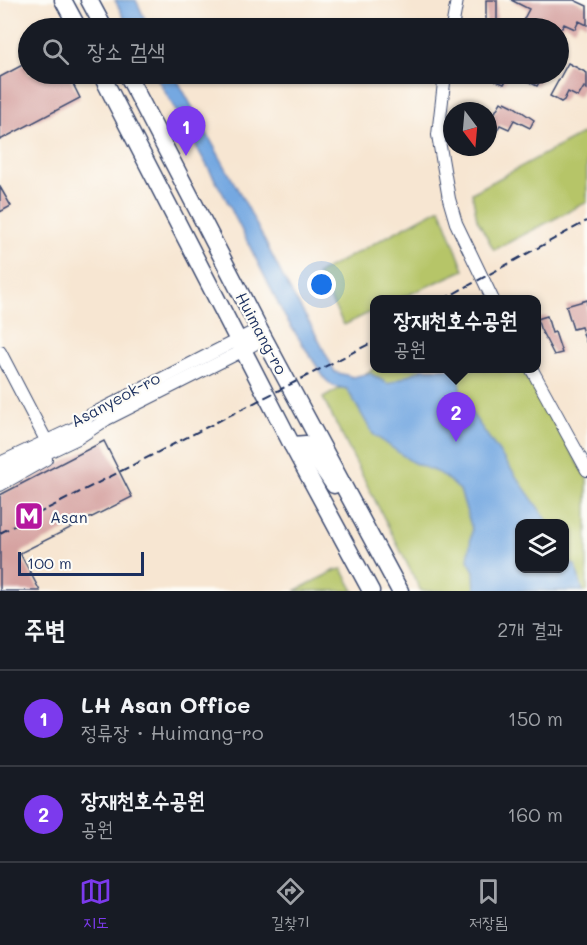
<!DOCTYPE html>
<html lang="ko">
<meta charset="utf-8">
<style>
:root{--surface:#171b24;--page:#242831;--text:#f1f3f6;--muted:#9ea1a6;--line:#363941;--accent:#7c3aed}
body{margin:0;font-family:Mali,"Poor Story",sans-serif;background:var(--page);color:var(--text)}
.controls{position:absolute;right:18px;bottom:18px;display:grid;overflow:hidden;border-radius:12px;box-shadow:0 2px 4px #0004}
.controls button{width:54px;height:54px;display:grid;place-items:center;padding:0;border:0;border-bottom:2px solid var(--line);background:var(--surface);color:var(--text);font:30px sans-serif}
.compass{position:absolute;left:443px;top:102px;width:54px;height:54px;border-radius:50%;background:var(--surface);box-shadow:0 2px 4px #0004;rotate:164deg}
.scale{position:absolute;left:18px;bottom:15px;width:126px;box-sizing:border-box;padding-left:6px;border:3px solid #1b2f5e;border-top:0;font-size:16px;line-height:21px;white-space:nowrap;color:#1b2f5e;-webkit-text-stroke:4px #fdfcf7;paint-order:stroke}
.you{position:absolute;left:322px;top:285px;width:21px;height:21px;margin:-15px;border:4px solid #fff;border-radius:50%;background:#1a73e8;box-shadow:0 0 0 9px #1a73e833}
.badge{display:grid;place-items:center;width:39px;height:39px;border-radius:50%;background:var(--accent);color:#fff;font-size:20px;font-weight:700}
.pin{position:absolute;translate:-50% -50px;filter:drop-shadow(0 2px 3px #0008)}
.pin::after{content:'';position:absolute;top:32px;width:21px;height:18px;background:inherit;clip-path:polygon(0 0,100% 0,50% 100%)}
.popup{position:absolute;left:370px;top:295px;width:171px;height:78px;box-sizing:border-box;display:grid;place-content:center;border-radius:12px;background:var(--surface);filter:drop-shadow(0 2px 4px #0005);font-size:20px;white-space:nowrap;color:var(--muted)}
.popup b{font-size:22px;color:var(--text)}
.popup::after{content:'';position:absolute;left:50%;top:100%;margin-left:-12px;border:12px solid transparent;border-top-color:var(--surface)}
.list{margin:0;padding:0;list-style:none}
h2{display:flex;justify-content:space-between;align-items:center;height:78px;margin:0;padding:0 24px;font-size:26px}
h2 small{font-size:20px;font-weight:400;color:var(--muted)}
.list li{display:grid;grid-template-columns:39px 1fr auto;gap:18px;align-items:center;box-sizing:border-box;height:96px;padding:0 24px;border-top:2px solid var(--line)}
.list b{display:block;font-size:22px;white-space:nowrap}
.list p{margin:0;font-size:20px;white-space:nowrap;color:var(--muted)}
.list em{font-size:20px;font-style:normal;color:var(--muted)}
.icon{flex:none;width:33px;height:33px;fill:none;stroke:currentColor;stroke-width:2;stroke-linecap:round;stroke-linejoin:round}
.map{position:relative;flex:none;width:587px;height:591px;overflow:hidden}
.search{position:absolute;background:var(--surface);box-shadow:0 2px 4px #0004;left:18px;right:18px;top:18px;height:66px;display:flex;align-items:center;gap:15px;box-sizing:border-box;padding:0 21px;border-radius:33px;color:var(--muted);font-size:22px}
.sheet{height:270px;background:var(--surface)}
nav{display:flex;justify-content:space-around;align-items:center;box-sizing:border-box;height:84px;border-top:2px solid var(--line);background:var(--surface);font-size:16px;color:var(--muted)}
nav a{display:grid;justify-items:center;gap:3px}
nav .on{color:var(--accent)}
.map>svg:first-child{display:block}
</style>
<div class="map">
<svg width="587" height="591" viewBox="0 0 587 591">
<rect width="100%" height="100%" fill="#fdfcf7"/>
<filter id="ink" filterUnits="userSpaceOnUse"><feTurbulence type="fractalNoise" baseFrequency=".0167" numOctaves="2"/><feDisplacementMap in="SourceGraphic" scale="12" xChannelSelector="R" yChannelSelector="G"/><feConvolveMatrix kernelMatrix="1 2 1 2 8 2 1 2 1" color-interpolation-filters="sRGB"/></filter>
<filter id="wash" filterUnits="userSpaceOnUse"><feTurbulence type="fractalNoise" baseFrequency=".008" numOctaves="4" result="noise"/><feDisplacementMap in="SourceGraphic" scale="24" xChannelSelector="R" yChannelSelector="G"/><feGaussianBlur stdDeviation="1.35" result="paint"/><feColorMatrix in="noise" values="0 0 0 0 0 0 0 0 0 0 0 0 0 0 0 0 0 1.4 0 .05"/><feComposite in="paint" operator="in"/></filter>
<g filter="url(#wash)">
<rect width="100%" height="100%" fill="#f7e6d2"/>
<g fill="#b6c568" stroke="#687a63" stroke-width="1.5" fill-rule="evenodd">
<path d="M 587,131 L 587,202 L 494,250 L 477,219 L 472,193 Z"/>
<path d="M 440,208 L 464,270 L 399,299 L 375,300 L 375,310 L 344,325 L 317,274 Z"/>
<path d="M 375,368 L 522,369 L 587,478 L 587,591 L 421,591 L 323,398 ZM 520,524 L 564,524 L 564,568 L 520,568 Z"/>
<path d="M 342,569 L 354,591 L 295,591 L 336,570 Z"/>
</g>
<g fill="#75a8e1" stroke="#486ca0" stroke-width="1.5">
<path d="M 115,0 L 136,0 L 149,28 L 129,28 Z"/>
<path d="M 155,74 L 174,74 L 248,208 L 287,285 L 313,329 L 335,372 L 353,377 L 370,373 L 388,384 L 423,369 L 454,369 L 460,374 L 460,390 L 463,401 L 549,523 L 520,524 L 520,568 L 564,568 L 565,561 L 575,565 L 583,591 L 475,591 L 474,571 L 468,560 L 472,529 L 460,490 L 441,474 L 412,462 L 373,434 L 347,389 L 333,386 L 325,379 L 285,317 L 226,199 Z"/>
</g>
<g id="blocks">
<g fill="#d6a3a1">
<path d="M 486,0 L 497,0 L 497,21 L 506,21 L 519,28 L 529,9 L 511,0 L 574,0 L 587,6 L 587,25 L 579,21 L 575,29 L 564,24 L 562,28 L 486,28 Z"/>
<path d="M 28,62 L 28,74 L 68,74 L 80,98 L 0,140 L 0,77 Z"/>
<path d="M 568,63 L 587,73 L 587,89 L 584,87 L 578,97 L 568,92 L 564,100 L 561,102 L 550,96 Z"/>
<path d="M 494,74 L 510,74 L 504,84 L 492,79 Z"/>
<path d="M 513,74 L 544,74 L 537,86 Z"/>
<path d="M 501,102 L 504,104 L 505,102 L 513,106 L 534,120 L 530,128 L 514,120 L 509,129 L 500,125 L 488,146 L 488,124 Z"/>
<path d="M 0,187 L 11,206 L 0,212 Z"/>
<path d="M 587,300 L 587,342 L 586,342 L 581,327 L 573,329 L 566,306 Z"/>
<path d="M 547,316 L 552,333 L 555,332 L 562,353 L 554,355 L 540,328 L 537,319 Z"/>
<path d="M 104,441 L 132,497 L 20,553 L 40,591 L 0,591 L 0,495 Z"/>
</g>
</g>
</g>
<g filter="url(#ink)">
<use href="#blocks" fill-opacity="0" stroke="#3c4a6f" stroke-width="1.5"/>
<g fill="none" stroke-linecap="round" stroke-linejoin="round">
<g stroke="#3c4a6f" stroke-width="14">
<g id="minor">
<path d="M 452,28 L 457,0"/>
<path d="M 445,74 L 438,135 L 449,199 L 456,223 L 493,300"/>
<path d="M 0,352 L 49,446"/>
<path d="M 531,368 L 587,470"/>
<path d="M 0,463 L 81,425 L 89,416 L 259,329"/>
<path d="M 0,475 L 78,438 L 107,419 L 244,350 L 264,338"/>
<path d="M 0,485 L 46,459"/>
</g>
</g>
<g stroke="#3c4a6f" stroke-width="19">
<g id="major">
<path d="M 63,0 L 78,28"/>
<path d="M 89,0 L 104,28"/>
<path d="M 101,74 L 292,445 L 371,591"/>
<path d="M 127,74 L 259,329 L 400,591"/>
<path d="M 292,445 L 306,444 L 334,485"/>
</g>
</g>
<use href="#minor" stroke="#fff" stroke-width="12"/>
<use href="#major" stroke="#fff" stroke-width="16"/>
<g stroke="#1b2f5e" stroke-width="2" stroke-dasharray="9 4.5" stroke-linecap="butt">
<path d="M 442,300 L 587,221"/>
<path d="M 0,533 L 375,341"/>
</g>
</g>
</g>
<defs>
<g id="metro-square" transform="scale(1.5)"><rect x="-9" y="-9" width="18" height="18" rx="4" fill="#b5179e" stroke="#fdfcf7"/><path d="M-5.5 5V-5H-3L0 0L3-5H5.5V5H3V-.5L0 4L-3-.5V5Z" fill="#fff"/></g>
</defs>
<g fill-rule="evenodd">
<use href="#metro-square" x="29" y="516"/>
</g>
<g text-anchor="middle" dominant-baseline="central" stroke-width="4.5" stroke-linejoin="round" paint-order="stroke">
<g font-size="16" fill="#1b2f5e" stroke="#fdfcf7">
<text transform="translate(262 333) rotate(62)">Huimang-ro</text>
<text transform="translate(115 399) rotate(-28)">Asanyeok-ro</text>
</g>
<g font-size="16" fill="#1b2f5e" stroke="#fdfcf7" text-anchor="start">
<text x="50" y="516">Asan</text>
</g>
</g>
</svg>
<div class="controls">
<button><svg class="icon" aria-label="layers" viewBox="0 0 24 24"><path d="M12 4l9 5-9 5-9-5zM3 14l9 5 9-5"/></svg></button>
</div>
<svg class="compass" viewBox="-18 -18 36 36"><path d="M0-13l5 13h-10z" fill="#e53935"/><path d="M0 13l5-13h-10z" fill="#9ea1a6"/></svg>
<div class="scale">100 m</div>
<div class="you"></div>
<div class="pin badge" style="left:186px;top:156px">1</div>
<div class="pin badge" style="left:456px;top:442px">2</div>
<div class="popup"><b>장재천호수공원</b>공원</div>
<div class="search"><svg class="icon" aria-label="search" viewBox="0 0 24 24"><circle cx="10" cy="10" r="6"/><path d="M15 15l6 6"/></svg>장소 검색</div>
</div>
<section class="sheet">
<h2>주변<small>2개 결과</small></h2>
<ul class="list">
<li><span class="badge">1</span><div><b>LH Asan Office</b><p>정류장 · Huimang-ro</p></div><em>150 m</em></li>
<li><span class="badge">2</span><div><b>장재천호수공원</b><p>공원</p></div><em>160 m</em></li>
</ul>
</section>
<nav>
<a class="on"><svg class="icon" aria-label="map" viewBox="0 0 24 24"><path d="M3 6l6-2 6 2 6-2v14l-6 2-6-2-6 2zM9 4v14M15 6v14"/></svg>지도</a>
<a><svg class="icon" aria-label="directions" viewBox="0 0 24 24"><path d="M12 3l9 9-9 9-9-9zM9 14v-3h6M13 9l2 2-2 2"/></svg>길찾기</a>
<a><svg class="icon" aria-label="saved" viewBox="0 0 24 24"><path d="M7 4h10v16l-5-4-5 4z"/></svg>저장됨</a>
</nav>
